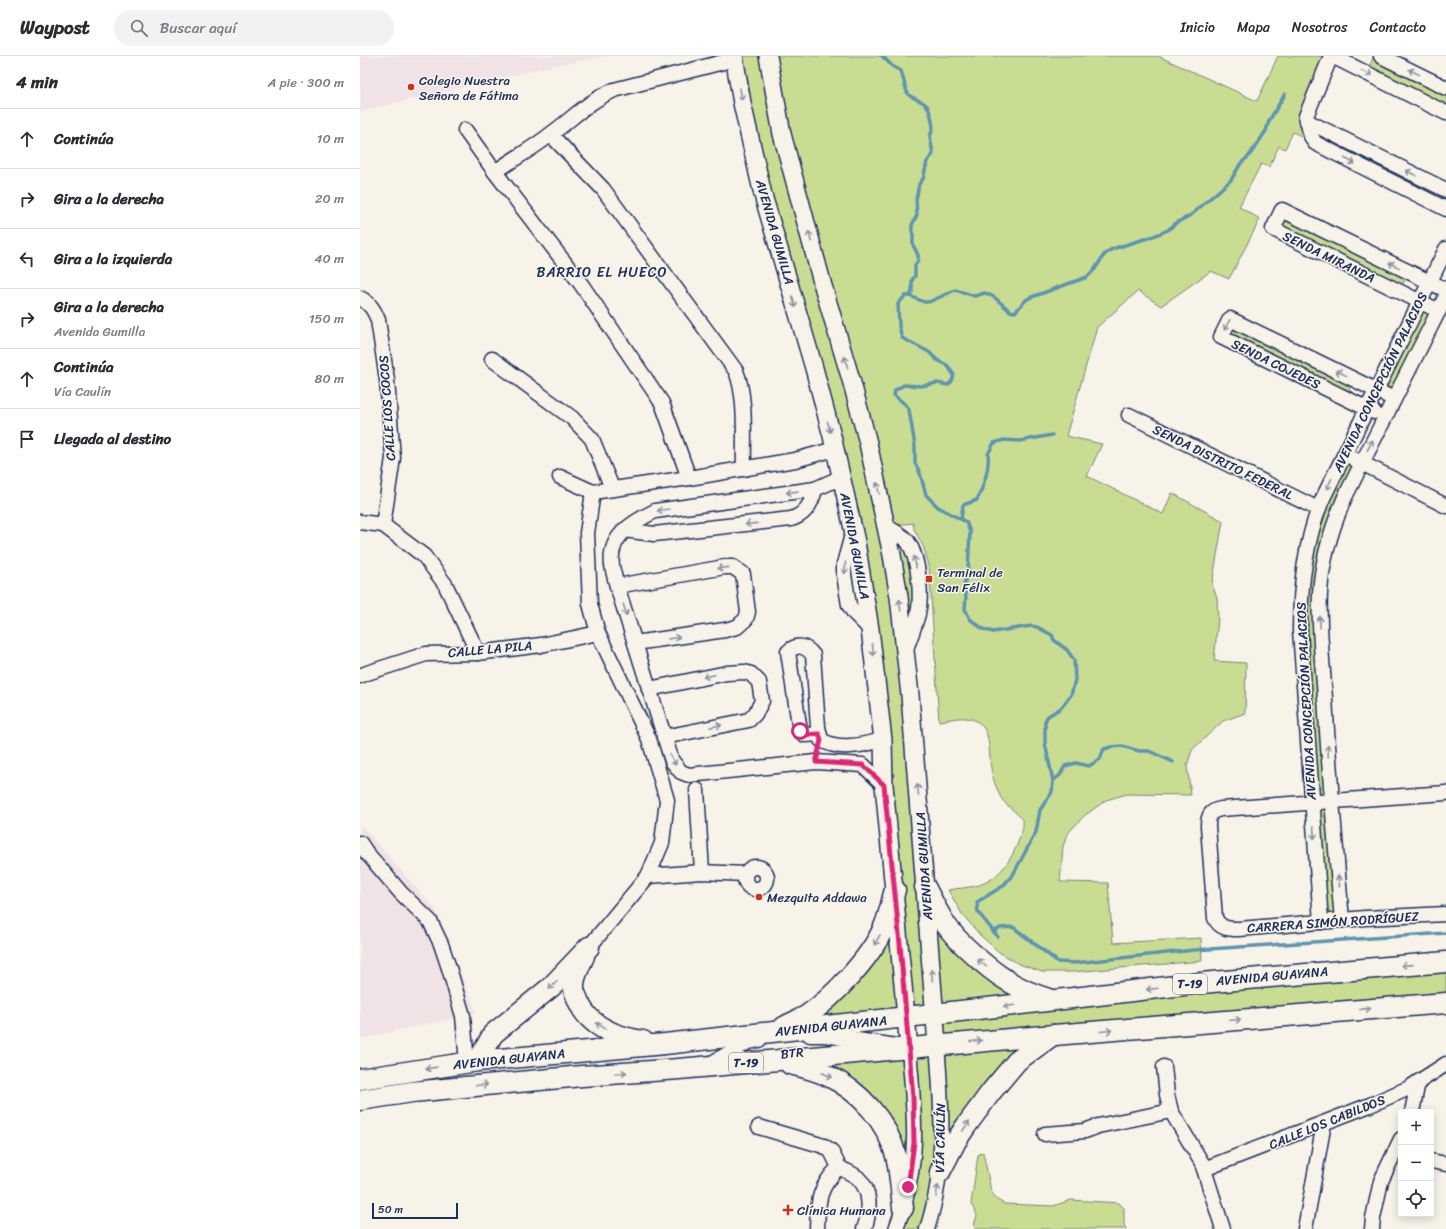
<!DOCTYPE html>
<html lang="es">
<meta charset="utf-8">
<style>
:root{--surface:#fff;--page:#f2f2f3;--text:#2b2b33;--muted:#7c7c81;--line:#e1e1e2}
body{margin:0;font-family:Sriracha,sans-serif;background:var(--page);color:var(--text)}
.controls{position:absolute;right:12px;bottom:12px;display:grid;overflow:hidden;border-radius:4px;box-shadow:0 2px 10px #0003}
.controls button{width:36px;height:36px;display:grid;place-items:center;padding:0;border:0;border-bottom:1px solid var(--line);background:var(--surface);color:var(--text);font:20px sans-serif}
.scale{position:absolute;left:12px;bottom:10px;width:86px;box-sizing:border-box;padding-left:4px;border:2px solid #1b2f5e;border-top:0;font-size:11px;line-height:14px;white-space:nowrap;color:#1b2f5e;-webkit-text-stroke:3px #f7f3e8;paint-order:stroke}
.stop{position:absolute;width:12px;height:12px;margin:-9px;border:3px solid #db2777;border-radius:50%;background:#fff}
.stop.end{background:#db2777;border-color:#fff;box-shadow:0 1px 4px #0008}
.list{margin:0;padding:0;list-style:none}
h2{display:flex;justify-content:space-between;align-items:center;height:52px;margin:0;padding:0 16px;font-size:17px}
h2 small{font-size:13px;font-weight:400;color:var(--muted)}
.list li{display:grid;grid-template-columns:26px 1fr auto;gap:12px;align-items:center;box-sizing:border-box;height:60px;padding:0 16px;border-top:1px solid var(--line)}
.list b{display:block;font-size:15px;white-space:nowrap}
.list p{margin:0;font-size:13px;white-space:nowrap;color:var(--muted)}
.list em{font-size:13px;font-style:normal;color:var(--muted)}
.icon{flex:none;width:22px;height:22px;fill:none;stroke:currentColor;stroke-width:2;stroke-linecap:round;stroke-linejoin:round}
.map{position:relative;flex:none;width:1086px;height:1173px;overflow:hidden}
header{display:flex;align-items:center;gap:24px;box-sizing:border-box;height:56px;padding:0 20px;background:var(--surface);border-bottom:1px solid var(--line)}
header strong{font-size:19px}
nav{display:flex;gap:22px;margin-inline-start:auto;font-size:14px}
.search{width:280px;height:36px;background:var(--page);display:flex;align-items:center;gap:10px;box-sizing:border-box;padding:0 14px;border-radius:22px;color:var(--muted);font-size:15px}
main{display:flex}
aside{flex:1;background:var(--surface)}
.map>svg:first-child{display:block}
</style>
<header>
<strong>Waypost</strong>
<div class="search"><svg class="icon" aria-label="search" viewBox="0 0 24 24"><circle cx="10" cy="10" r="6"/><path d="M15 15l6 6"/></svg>Buscar aquí</div>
<nav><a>Inicio</a><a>Mapa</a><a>Nosotros</a><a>Contacto</a></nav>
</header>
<main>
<aside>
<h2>4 min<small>A pie · 300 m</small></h2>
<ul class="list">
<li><svg class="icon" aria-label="ahead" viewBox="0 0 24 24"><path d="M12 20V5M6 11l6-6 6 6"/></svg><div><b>Continúa</b></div><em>10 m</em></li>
<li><svg class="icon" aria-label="right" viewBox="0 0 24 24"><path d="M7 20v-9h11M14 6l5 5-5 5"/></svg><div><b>Gira a la derecha</b></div><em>20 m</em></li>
<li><svg class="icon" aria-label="left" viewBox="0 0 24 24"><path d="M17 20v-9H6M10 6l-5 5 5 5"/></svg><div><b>Gira a la izquierda</b></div><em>40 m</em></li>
<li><svg class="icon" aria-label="right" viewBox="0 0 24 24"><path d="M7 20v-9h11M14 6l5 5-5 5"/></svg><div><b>Gira a la derecha</b><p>Avenida Gumilla</p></div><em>150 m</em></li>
<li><svg class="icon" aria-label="ahead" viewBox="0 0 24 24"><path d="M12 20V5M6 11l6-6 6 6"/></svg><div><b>Continúa</b><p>Vía Caulín</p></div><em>80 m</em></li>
<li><svg class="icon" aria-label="arrive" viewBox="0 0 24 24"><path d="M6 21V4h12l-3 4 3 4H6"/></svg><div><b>Llegada al destino</b></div></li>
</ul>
</aside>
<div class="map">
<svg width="1086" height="1173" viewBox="0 0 1086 1173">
<rect width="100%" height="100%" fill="#f7f3e8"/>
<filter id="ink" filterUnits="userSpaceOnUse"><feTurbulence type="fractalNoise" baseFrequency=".025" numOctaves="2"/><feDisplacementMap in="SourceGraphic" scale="8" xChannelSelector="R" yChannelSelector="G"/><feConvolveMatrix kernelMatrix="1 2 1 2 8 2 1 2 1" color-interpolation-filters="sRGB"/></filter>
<g filter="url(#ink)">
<g fill="#f1e2e6">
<path d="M 0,0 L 247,0 L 182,12 L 24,50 L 0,55 Z"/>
<path d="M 0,768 L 76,854 L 116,957 L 0,983 Z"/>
</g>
<g fill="#c9dd92" stroke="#728678">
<path d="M 374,0 L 798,0 L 897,45 L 918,0 L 971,0 L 941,60 L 1086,134 L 1086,153 L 933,76 L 925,93 L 919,90 L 909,111 L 901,108 L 879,151 L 900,163 L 869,223 L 851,215 L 801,250 L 778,235 L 737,271 L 706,380 L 742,388 L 727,420 L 803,458 L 812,437 L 863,465 L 852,528 L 857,542 L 858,562 L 854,605 L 886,607 L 885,657 L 863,665 L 832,694 L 827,710 L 831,739 L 767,738 L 746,744 L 724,760 L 709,776 L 703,790 L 700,826 L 748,827 L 753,887 L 841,882 L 842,905 L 712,916 L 682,916 L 659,908 L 639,896 L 620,879 L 602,858 L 588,834 C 598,832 609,832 619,829 C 638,823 650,806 657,789 C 660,781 664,774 663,765 C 657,755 645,750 640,740 C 637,733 633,724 632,717 C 627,698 635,665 606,662 C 597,661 588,664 579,665 L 569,509 L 563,490 L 554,473 L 553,467 L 527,470 L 543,481 L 559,524 L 546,593 L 565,831 L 587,870 L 678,940 L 1086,906 L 1086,947 L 694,979 L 596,1085 L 567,1173 L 536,1173 L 543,1152 L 509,1050 L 416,1004 L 577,989 L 575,958 L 410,976 L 457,951 L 529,855 L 512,586 L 494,557 L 484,519 L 493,475 Z"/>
<path d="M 1014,0 L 1086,32 L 1086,57 L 1006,17 Z"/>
<path d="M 922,154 L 1049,216 L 1039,235 L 913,173 Z"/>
<path d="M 1060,246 L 1079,255 L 1034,343 L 1016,334 Z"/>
<path d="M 870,263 L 994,324 L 985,341 L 861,281 Z"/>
<path d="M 984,398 L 1002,407 L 962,521 L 982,864 L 961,866 L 942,518 Z"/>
<path d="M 623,1096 L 631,1135 L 637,1144 L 645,1148 L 693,1150 L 711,1144 L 759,1147 L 764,1152 L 764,1169 L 766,1173 L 615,1173 L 614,1170 L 617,1159 L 611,1148 L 618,1099 Z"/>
</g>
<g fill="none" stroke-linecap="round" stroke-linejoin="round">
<g stroke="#5d94b0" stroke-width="3.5">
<path d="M 522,0 L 532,10 L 541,15 L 547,36 L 550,40 L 564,47 L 568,51 L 571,60 L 573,71 L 570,81 L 573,98 L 567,106 L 563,123 L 559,128 L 556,144 L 557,159 L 552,169 L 552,174 L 553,179 L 553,189 L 558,199 L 558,205 L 555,209 L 555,220 L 552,224 L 552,236 L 550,240"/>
<path d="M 601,463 L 603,449 L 617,444 C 623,431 630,413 628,398 L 634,387 L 644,384 L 660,385 L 692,379"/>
<path d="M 693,725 L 700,719 L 705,710 L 716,707 L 729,710 L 740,703 L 744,693 L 751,691 L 762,690 L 779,695 L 789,695 L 813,706"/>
<path d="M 633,876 L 640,872 L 653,871 L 698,906 L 715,907 L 834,894 L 1086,877"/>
<path d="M 638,881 L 618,856 L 617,846 L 643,830 L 654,817 L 676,776 L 680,754 L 692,736 L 693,725 L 685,687 L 685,665 L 688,660 L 701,652 L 711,639 L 715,624 L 714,604 L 707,594 L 694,584 L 692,579 L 677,571 L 671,570 L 633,576 L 623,573 L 610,563 L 605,553 L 606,541 L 604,529 L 608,513 L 610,476 L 606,466 L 578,451 L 566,439 L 560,417 L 555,407 L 555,390 L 549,354 L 546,349 L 534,339 L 535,334 L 544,329 L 561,330 L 577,327 L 588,329 L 592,325 L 594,319 L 587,309 L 577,304 L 569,296 L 542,282 L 539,270 L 538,248 L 545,240 L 550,240 L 564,246 L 569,246 L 595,234 L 615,240 L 625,237 L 634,241 L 650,255 L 655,256 L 665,245 L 669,242 L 727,221 L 735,213 L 744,199 L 752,193 L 791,181 L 808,174 L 816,167 L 831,159 L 871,124 L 881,107 L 889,100 L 906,75 L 909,65 L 925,38"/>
</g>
<g stroke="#1b2f5e" stroke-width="17">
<g id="minor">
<path d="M 971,0 L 946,60 L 951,80 L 955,87 L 1086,153"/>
<path d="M 972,0 L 1086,57"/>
<path d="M 1021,0 L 1086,32"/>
<path d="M 947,65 L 1086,134"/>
<path d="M 105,74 L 135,116 L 221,228 L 302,347 L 329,422"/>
<path d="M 191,79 L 243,133 L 376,315 C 387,342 383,384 384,413"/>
<path d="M 135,116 C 153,103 174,92 191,78 C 213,62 229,45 254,34 L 375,3"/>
<path d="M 0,242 C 10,247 14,254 18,264 L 27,324 L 33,402 L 23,469"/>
<path d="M 1079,255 L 913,173 L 922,154 L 1086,234"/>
<path d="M 132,303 L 212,362 L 232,383 L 252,432"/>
<path d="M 1014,356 L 861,281 L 870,263 L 1034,343"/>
<path d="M 769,359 L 958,453"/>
<path d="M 994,403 L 1086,450"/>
<path d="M 200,421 L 233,436 L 329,422 L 435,404 L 475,393"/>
<path d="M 482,421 L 455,433 L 295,455 C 273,466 248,480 252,509 C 253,516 255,523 257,530 L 312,705 L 321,716 L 329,719 L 456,706 L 503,709 L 524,729"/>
<path d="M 0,466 L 23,469 L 64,500 L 85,528 L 118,597"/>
<path d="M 526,470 C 533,475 543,479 548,486 C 559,502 562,540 558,558 C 555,570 550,582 546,593"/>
<path d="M 264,474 L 294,478 L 431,463 C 445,459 452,447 455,433"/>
<path d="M 493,475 L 484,508 L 484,519 L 489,549 L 494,557 L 510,573"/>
<path d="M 257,530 L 365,511 L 373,511 L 383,518 L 388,556 L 386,563 L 377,571 L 365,574 L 275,587"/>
<path d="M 0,620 L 7,617 L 66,598 L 118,597 L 181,589 L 238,577"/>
<path d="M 289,633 L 367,617 L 384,616 L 391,618 L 399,626 L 402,645 L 395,658 L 389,664 L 304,681"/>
<path d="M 459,678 L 445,679 L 440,675 L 428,596 C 437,587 446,590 453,599 L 458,671 L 461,684 C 480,695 502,689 523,684"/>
<path d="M 337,734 L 342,816"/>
<path d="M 1086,737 L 861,753 C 850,755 848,760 848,770 L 855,862 C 860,873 869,873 879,873 L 1005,862 L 1086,858"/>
<path d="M 0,787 L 6,796 L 41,837 L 70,865 L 81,888 L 89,912 L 103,960 L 107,1007"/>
<circle cx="396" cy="822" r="11"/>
<path d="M 288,820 L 342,816 L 385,818"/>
<path d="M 982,864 C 976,795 970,727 966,658 C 964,618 958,577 960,537 C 962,504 972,471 985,441 L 1086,240"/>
<path d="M 961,866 L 940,574 C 940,528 945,484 963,442 L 1086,193"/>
<path d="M 229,891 L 288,820 L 302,787 L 307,744 L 289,683 L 238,577 L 230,548 L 227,477 L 233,436"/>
<path d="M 450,979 L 465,979 L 549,992 C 551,1023 555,1055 554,1086 C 553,1115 546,1146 536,1173"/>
<path d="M 350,1008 L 388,986 L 399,984"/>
<path d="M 804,1011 L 807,1039 L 811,1055 L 842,1107 L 863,1173"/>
<path d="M 1052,1056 L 1058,1026"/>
<path d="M 399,1071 L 464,1090 L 471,1095 L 479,1111 C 458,1132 458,1145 457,1173"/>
<path d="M 685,1078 L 725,1075 L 738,1070 L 811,1055"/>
<path d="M 1071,1105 L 1086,1108"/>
<path d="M 479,1111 C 485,1115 494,1118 498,1122 C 512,1135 510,1157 504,1173"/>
<path d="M 844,1113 L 1010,1049 L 1049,1032 L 1086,1008"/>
<path d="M 567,1173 C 587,1112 582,1052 577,989"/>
<path d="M 945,1173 L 964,1067"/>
<path d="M 1012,1173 L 1013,1162 L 1021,1125 L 1041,1083"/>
</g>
</g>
<g stroke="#1b2f5e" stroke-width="20">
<g id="major">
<path d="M 374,0 L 382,47 L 403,139 L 454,312 L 472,380 L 496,486 L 510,573 L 523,684 L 524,729 L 549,992"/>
<path d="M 408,0 L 422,78 L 463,230 L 492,327 L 508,387 L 532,499 L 539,541 L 550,639 L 577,989"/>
</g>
</g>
<g stroke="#1b2f5e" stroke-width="23">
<g id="highway">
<path d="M 565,831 C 572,844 578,857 586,869 C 593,879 602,888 611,896 C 635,919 658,934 689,943"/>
<path d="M 224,900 C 220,910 213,921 214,932 C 214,936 217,941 218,944 C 228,971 257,981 283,985"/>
<path d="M 424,971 C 431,967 439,964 446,960 C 473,942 510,902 523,873 C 529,861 531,847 535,834"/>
<path d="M 118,1005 L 133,978 L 191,931 L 229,891"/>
<path d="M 430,1008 C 443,1011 456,1014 468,1020 C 500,1035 527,1065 536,1100 C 540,1117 541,1134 543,1152"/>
<path d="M 0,1023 L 118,1005 L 305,988 L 645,950 L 841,927 L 1086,906"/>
<path d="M 0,1044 L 52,1036 L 222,1020 L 319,1013 L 694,979 L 1086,947"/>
<path d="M 580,1116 L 596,1085 L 606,1070 L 631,1036 L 657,1005 L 693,979"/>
</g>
</g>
<use href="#minor" stroke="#f7f3e8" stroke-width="14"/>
<use href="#major" stroke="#f7f3e8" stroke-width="17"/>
<use href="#highway" stroke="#f7f3e8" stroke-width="20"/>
</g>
<defs><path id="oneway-shaft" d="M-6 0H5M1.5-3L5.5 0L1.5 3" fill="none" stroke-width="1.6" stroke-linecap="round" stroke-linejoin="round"/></defs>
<g stroke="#8991a3">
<use href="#oneway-shaft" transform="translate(1054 16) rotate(-154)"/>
<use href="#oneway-shaft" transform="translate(1007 17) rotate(26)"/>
<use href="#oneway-shaft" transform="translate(381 38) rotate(80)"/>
<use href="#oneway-shaft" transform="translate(990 105) rotate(27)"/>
<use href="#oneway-shaft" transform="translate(1051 117) rotate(-153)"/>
<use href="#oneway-shaft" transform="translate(450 181) rotate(-105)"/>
<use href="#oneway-shaft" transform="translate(1034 209) rotate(-154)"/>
<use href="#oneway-shaft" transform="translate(434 246) rotate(74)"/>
<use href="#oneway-shaft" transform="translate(867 269) rotate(118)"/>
<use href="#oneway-shaft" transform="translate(486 306) rotate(-106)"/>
<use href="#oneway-shaft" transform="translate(981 317) rotate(-154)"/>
<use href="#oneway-shaft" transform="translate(469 371) rotate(75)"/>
<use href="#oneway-shaft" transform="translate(1010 389) rotate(-63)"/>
<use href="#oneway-shaft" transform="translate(969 428) rotate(116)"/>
<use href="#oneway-shaft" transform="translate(518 432) rotate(-102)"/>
<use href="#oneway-shaft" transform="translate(432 436) rotate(172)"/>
<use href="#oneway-shaft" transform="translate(303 454) rotate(171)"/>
<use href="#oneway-shaft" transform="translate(391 468) rotate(174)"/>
<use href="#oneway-shaft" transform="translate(555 506) rotate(-102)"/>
<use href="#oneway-shaft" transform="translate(363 512) rotate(174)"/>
<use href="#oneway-shaft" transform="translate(485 512) rotate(94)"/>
<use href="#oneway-shaft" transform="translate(540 549) rotate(-97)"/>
<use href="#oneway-shaft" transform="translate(265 554) rotate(73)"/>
<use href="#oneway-shaft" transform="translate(960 566) rotate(-91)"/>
<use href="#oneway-shaft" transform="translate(314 582) rotate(-8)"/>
<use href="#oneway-shaft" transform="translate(513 594) rotate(84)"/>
<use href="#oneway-shaft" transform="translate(349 620) rotate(168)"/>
<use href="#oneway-shaft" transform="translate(356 670) rotate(-11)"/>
<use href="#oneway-shaft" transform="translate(968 695) rotate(-93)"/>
<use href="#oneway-shaft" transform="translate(313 704) rotate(61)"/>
<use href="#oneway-shaft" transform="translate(558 734) rotate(-95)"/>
<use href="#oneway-shaft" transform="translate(954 777) rotate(86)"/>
<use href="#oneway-shaft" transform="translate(979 825) rotate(-95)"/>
<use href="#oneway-shaft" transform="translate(517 884) rotate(120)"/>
<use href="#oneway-shaft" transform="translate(622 907) rotate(-138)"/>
<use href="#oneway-shaft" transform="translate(1047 909) rotate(176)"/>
<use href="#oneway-shaft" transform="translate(572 919) rotate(-94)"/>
<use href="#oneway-shaft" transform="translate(193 929) rotate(136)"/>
<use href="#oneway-shaft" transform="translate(792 933) rotate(173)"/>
<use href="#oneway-shaft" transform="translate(649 950) rotate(173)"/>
<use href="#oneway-shaft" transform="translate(1005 953) rotate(-4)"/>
<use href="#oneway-shaft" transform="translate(875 964) rotate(-5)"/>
<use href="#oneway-shaft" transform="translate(241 970) rotate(-146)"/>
<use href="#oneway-shaft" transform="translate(746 975) rotate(-5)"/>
<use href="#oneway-shaft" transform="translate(616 985) rotate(-5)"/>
<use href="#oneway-shaft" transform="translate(71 1012) rotate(172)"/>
<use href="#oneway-shaft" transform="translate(261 1017) rotate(-4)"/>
<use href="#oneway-shaft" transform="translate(467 1019) rotate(24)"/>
<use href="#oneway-shaft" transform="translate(122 1029) rotate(-5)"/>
<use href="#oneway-shaft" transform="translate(606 1070) rotate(-56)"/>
<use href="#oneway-shaft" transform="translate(577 1135) rotate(-80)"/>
</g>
</g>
<g fill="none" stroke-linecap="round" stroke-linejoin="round" filter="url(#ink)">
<path stroke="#db2777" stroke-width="5" d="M 440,675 L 445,679 L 459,678 L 461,684 L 456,706 L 503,709 L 524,729 L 540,888 L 553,1041 L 554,1087 L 548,1131"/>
</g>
<g fill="#c8321e" stroke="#f7f3e8" stroke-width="1.5">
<circle cx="51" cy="31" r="4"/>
<rect x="565" y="519" width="8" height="8" rx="2"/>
<circle cx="399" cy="841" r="4"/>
<path d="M426 1148h4v4h4v4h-4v4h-4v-4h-4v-4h4z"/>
</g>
<g text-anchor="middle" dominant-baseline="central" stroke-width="3" stroke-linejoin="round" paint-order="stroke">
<g fill="#f7f3e8" stroke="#5d6a87" stroke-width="1">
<rect x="813" y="918" width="34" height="20" rx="3"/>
<rect x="369" y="997" width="34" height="20" rx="3"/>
</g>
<g font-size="12" font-weight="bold" fill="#1b2f5e">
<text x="830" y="928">T-19</text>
<text x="386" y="1007">T-19</text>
</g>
<g font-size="13" fill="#1b2f5e" stroke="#f7f3e8" text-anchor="start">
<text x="59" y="24">Colegio Nuestra<tspan x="59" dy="15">Señora de Fátima</tspan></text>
<text x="577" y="516">Terminal de<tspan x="577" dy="15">San Félix</tspan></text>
<text x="407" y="841">Mezquita Addawa</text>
<text x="437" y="1154">Clínica Humana</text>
</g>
<g font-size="13" fill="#1b2f5e" stroke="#f7f3e8">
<text transform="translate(415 176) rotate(74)">AVENIDA GUMILLA</text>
<text transform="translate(969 201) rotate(26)">SENDA MIRANDA</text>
<text transform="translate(916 308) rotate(26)">SENDA COJEDES</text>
<text transform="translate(1020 326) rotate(-64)">AVENIDA CONCEPCIÓN PALACIOS</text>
<text transform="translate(27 352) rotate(-94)">CALLE LOS COCOS</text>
<text transform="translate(863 406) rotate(26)">SENDA DISTRITO FEDERAL</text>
<text transform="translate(495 490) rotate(79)">AVENIDA GUMILLA</text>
<text transform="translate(130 593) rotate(-5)">CALLE LA PILA</text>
<text transform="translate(946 645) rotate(-93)">AVENIDA CONCEPCIÓN PALACIOS</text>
<text transform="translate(564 810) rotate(-94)">AVENIDA GUMILLA</text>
<text transform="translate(973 866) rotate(-4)">CARRERA SIMÓN RODRÍGUEZ</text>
<text transform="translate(912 920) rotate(-5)">AVENIDA GUAYANA</text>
<text transform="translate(471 970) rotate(-6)">AVENIDA GUAYANA</text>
<text transform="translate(432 997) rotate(-6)">BTR</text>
<text transform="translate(149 1003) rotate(-6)">AVENIDA GUAYANA</text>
<text transform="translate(967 1066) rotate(-22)">CALLE LOS CABILDOS</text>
<text transform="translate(580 1082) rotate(-89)">VÍA CAULÍN</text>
</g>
<g font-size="14" letter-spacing="1" fill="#1b2f5e" stroke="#f7f3e8">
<text x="242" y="216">BARRIO EL HUECO</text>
</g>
</g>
</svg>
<div class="controls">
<button>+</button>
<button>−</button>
<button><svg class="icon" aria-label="locate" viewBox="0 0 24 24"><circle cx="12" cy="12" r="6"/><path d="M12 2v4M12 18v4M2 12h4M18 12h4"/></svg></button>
</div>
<div class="scale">50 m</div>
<div class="stop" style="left:440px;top:675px"></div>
<div class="stop end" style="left:548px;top:1131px"></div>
</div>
</main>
